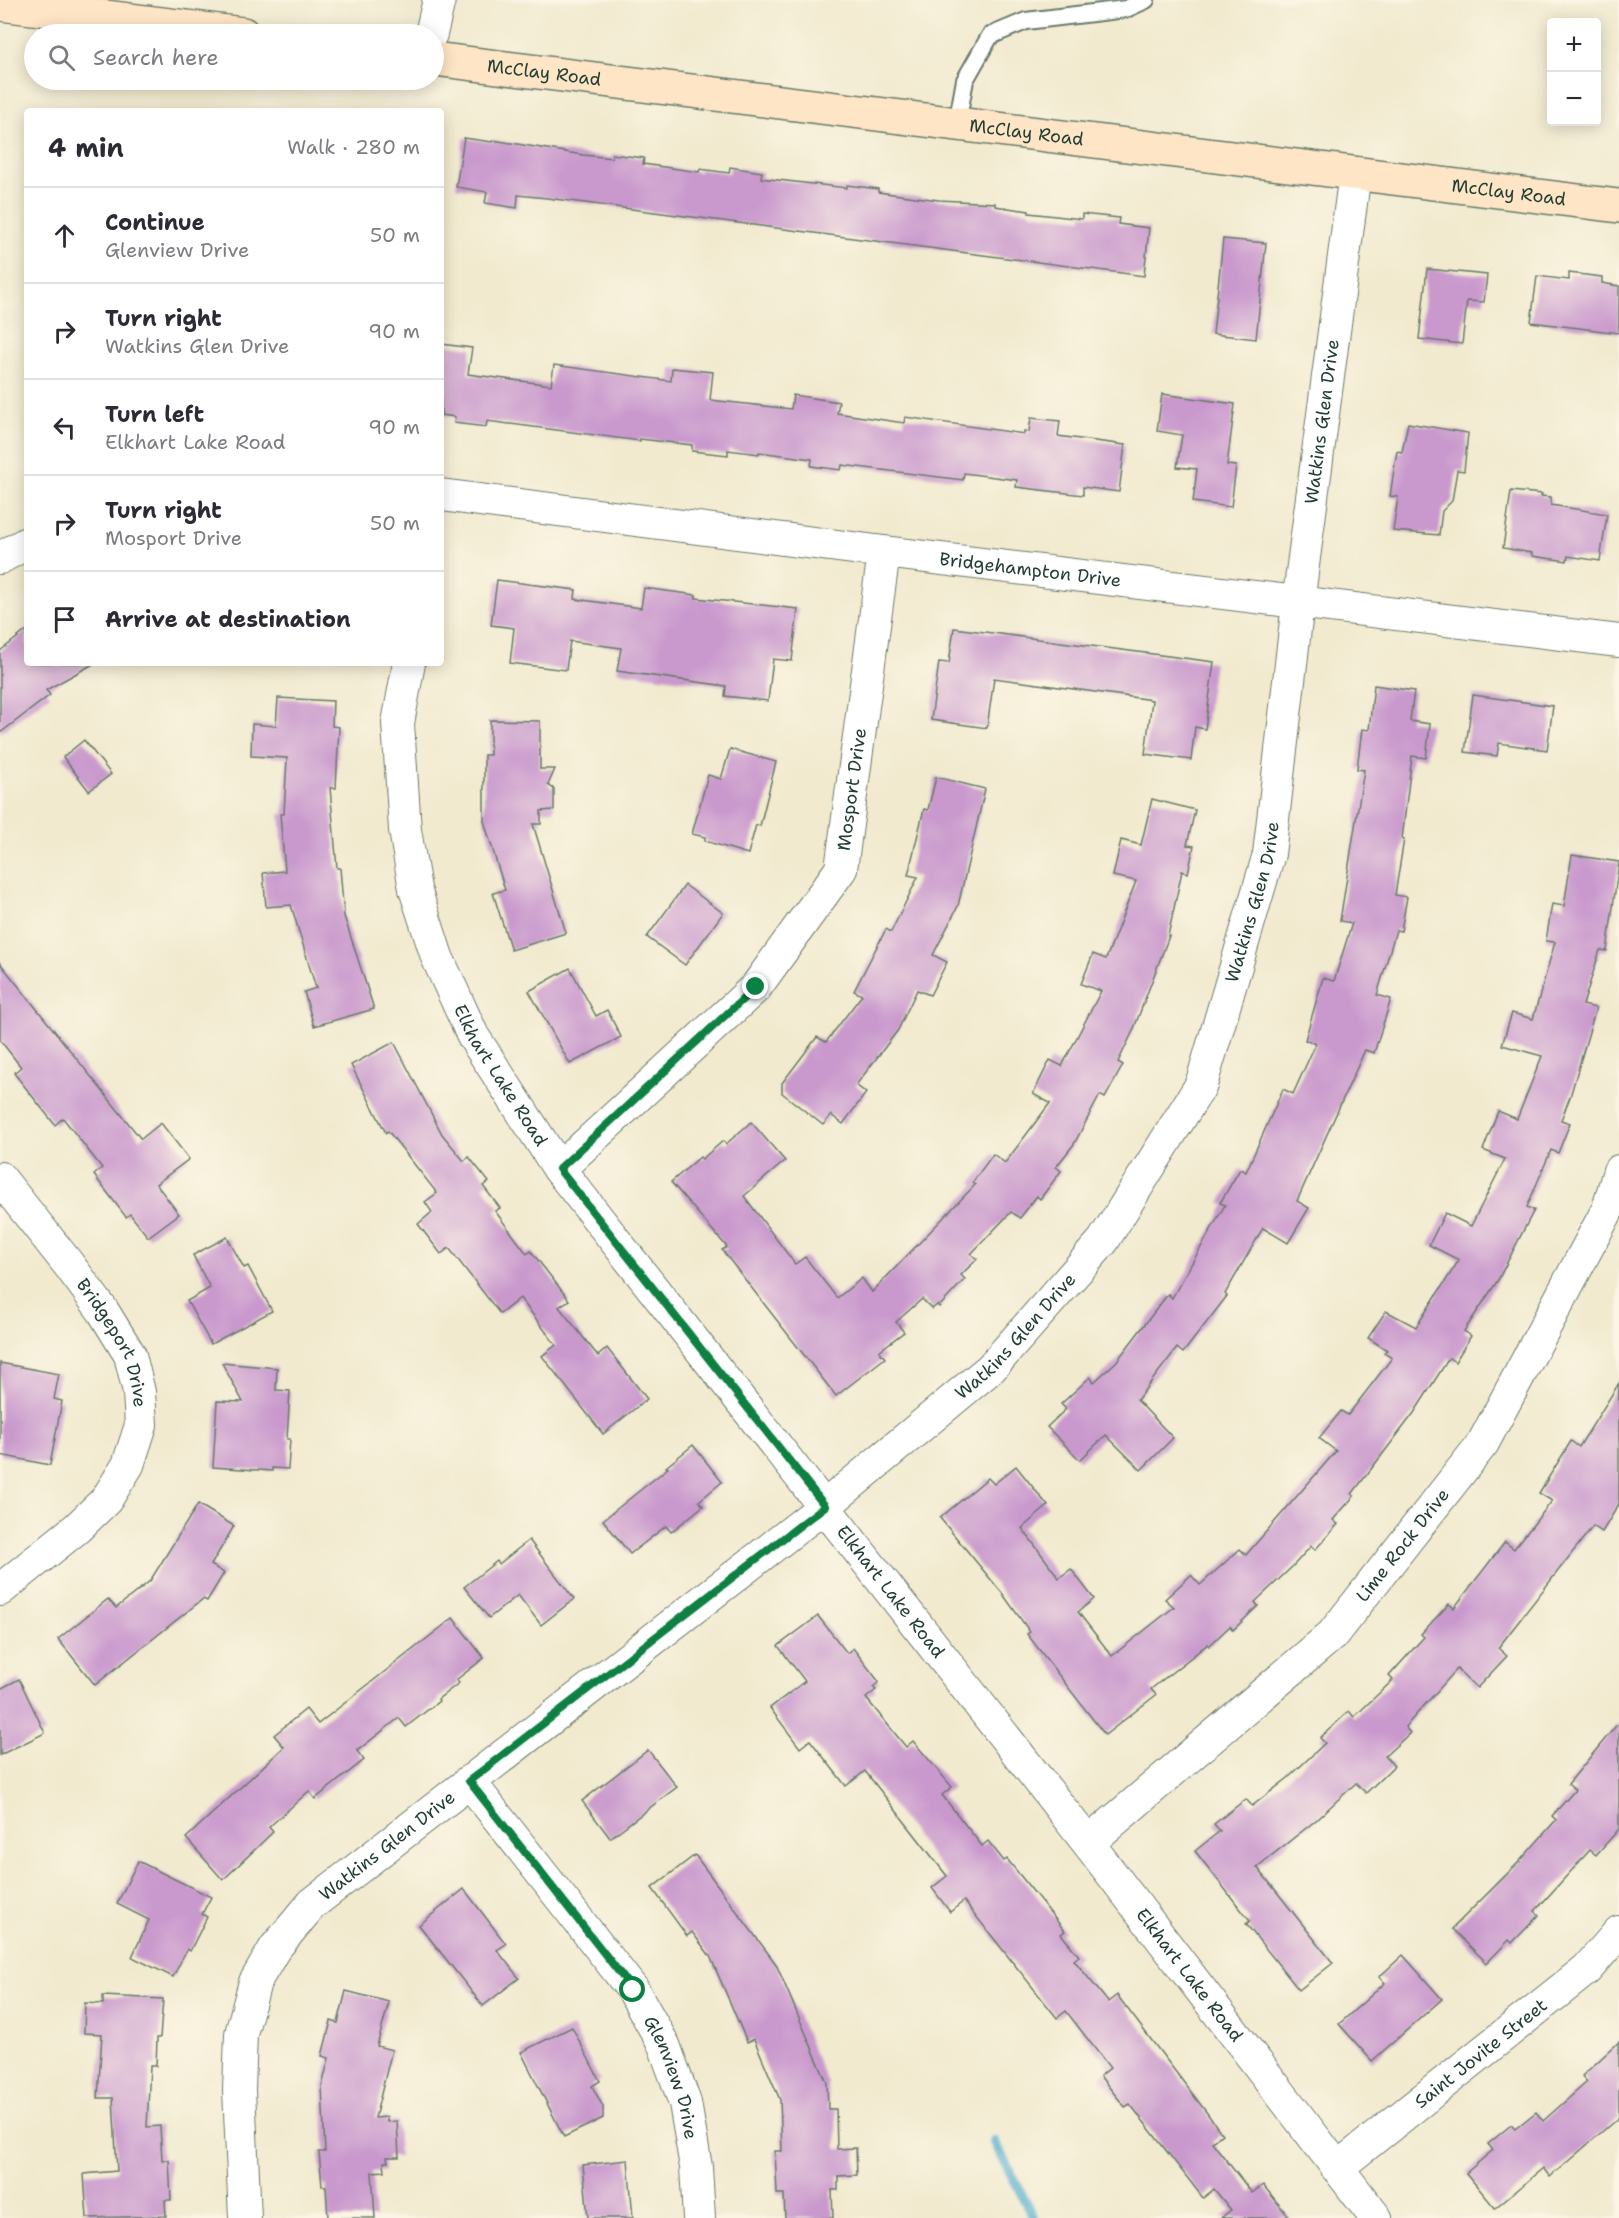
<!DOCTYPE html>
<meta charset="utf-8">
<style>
:root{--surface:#fff;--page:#f7f7f7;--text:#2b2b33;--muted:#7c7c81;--line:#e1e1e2}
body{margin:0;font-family:"Shantell Sans",sans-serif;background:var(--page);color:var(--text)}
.controls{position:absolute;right:18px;top:18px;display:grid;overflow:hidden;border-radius:6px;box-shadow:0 3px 15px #0003}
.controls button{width:54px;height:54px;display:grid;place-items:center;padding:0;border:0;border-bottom:2px solid var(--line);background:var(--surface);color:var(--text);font:30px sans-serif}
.stop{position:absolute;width:18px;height:18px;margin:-14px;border:4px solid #0b8043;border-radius:50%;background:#fff}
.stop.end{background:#0b8043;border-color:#fff;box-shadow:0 2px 6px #0008}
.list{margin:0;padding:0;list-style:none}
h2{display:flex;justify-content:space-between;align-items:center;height:78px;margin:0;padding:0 24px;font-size:26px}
h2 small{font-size:20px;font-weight:400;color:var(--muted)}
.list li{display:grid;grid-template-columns:39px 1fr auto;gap:18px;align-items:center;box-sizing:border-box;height:96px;padding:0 24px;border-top:2px solid var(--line)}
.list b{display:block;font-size:22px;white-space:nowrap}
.list p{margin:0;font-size:20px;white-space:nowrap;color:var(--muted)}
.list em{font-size:20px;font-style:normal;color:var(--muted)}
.icon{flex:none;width:33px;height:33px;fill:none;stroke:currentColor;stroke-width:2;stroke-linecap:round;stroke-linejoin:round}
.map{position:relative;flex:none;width:1619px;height:2218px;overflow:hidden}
.search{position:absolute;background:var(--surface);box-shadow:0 3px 15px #0003;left:24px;top:24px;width:420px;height:66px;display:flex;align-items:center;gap:15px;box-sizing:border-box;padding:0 21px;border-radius:33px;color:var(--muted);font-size:22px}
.panel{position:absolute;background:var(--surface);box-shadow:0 3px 15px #0003;left:24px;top:108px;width:420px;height:558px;border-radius:6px}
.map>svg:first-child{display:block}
</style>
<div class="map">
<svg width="1619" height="2218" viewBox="0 0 1619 2218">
<rect width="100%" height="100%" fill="#fcf5e5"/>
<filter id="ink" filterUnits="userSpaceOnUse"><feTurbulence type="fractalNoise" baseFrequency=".0167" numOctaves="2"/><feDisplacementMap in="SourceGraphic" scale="12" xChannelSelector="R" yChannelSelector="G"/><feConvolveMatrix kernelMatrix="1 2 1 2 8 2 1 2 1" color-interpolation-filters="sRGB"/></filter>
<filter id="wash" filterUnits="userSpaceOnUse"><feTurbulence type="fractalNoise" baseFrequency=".008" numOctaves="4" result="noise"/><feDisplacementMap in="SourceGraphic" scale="24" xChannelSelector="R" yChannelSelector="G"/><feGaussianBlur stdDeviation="1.35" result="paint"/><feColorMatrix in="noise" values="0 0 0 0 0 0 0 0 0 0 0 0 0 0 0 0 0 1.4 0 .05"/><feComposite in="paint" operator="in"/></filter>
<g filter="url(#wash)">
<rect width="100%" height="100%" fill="#f1eacf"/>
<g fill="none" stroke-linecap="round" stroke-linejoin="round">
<path stroke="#4fadce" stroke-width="10" d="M 994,2141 L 1034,2218"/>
</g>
<g id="blocks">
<g fill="#c999cd">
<path d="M 464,138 L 492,142 L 493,140 L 583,155 L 612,158 L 612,154 L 644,158 L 643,164 L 699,172 L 700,169 L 729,173 L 730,167 L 762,172 L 761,178 L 847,188 L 847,185 L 878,189 L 878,192 L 939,200 L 995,203 L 995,206 L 1029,211 L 1029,213 L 1082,219 L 1082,214 L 1119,218 L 1118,224 L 1149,228 L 1144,276 L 547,198 L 518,195 L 517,208 L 485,203 L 487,192 L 456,187 Z"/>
<path d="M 1223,239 L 1266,243 L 1256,339 L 1213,334 Z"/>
<path d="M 1427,269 L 1487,275 L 1484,302 L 1467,301 L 1462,344 L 1419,339 Z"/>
<path d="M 1569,273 L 1602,277 L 1602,283 L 1619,286 L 1619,333 L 1531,322 L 1537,276 L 1569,280 Z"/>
<path d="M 441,344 L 472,348 L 468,374 L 551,385 L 554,365 L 671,381 L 672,368 L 713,372 L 710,400 L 791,409 L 793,395 L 839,402 L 837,413 L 904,423 L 905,417 L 1024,434 L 1024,431 L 1029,432 L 1031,418 L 1060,421 L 1058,436 L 1125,445 L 1119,492 L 1083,487 L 1083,495 L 1016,487 L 1017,480 L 964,473 L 963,480 L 842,465 L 841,470 L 811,466 L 812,459 L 759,452 L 759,454 L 728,450 L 728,455 L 692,451 L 692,445 L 640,439 L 640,441 L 487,421 L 486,427 L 454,423 L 455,417 L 441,415 Z"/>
<path d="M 1162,394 L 1235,404 L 1227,465 L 1236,466 L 1231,507 L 1193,502 L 1197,469 L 1177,467 L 1182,435 L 1157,431 Z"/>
<path d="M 1408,423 L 1468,433 L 1464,471 L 1457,470 L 1452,501 L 1442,511 L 1439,535 L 1393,531 L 1398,497 L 1390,496 L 1397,451 L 1402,452 Z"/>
<path d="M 1511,491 L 1542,494 L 1541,496 L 1551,497 L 1551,505 L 1607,514 L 1600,561 L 1568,556 L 1567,561 L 1532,556 L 1532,553 L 1503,548 Z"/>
<path d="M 497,580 L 576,590 L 575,599 L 641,608 L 644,588 L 696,595 L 696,598 L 798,609 L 792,661 L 773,659 L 768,701 L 725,696 L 726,686 L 617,671 L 621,648 L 570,641 L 566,670 L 510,663 L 514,628 L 491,625 Z"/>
<path d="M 954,628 L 1214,662 L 1205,729 L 1195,727 L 1191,760 L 1145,754 L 1152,700 L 994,678 L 987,728 L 931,720 L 939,662 L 949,663 Z"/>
<path d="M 27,630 L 27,663 L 95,663 L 46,690 L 50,695 L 0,733 L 0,651 Z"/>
<path d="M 1374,685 L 1414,691 L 1410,721 L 1430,724 L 1426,758 L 1412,756 L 1402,839 L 1404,839 L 1395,895 L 1407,897 L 1401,931 L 1396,930 L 1377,995 L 1391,999 L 1374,1053 L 1365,1050 L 1297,1201 L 1309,1208 L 1288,1243 L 1263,1228 L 1225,1294 L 1227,1296 L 1183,1353 L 1177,1348 L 1137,1400 L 1173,1438 L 1141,1470 L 1106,1435 L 1080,1460 L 1047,1427 L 1066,1409 L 1061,1404 L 1090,1377 L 1094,1382 L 1116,1362 L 1168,1294 L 1172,1298 L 1225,1205 L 1220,1203 L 1240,1169 L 1246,1172 L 1283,1089 L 1293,1094 L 1316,1043 L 1305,1040 L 1323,978 L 1334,981 L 1352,923 L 1340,921 L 1364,770 L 1357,769 L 1362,729 L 1369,730 Z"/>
<path d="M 1473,695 L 1553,706 L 1547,750 L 1499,743 L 1497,756 L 1465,752 Z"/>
<path d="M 278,698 L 333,701 L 332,726 L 339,727 L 336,788 L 330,788 L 337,868 L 340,868 L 344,916 L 374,1009 L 314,1026 L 304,992 L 316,988 L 291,905 L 266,907 L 263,873 L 285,871 L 280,814 L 284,814 L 287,758 L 251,756 L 252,724 L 276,726 Z"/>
<path d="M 490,720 L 540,721 L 540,769 L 555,769 L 548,785 L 554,789 L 554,810 L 541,811 L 541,824 L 533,824 L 566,933 L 511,950 L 493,893 L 505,890 L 484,821 L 484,755 L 490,755 Z"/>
<path d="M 84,740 L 111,774 L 89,791 L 63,757 Z"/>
<path d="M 730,749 L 776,762 L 760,826 L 756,825 L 748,854 L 705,841 L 705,837 L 692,834 L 708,775 L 721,779 Z"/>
<path d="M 936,777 L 985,789 L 958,906 L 933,955 L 947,962 L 930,995 L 917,990 L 898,1030 L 856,1085 L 866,1093 L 843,1124 L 831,1115 L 823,1125 L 782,1093 L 782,1083 L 817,1037 L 826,1042 L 862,995 L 854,991 L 886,929 L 891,932 L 918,877 L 908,875 L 924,809 L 928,810 Z"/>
<path d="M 1152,799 L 1195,810 L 1187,845 L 1194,846 L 1188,873 L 1182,871 L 1168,936 L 1169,936 L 1133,1031 L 1118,1062 L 1123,1065 L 1105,1098 L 1100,1095 L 1074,1144 L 1056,1167 L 1061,1171 L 1040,1199 L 1037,1196 L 1020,1218 L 1011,1212 L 971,1254 L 977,1259 L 961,1275 L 965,1279 L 939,1307 L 937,1305 L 932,1309 L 922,1299 L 896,1322 L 904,1332 L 879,1351 L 885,1358 L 836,1396 L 722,1250 L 727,1247 L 671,1182 L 700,1157 L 702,1159 L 723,1141 L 726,1144 L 751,1122 L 785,1161 L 744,1196 L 795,1264 L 805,1257 L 837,1298 L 862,1278 L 872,1292 L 975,1185 L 972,1183 L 993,1154 L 1005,1163 L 1050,1103 L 1033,1094 L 1050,1060 L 1062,1066 L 1101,991 L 1081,984 L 1093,954 L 1106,959 L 1136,881 L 1113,876 L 1121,840 L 1141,845 Z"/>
<path d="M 1572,855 L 1619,862 L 1607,951 L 1600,950 L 1583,1005 L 1596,1008 L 1570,1097 L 1561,1120 L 1570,1123 L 1558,1153 L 1551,1150 L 1527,1207 L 1534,1210 L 1498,1280 L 1464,1331 L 1471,1336 L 1455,1362 L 1449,1358 L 1414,1413 L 1352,1494 L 1354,1496 L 1333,1520 L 1338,1524 L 1315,1550 L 1311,1546 L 1293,1566 L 1255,1602 L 1258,1606 L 1233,1630 L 1230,1626 L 1209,1646 L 1208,1644 L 1151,1689 L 1156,1695 L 1105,1735 L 1027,1634 L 1030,1632 L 1002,1593 L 940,1518 L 988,1478 L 994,1484 L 1016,1466 L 1048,1506 L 1022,1528 L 1059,1578 L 1071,1569 L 1094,1599 L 1078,1612 L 1112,1656 L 1174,1607 L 1165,1599 L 1191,1575 L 1200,1585 L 1240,1549 L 1246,1555 L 1336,1451 L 1319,1438 L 1341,1411 L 1348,1415 L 1392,1358 L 1384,1353 L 1387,1350 L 1368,1338 L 1386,1311 L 1416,1327 L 1459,1260 L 1429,1245 L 1445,1213 L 1471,1226 L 1505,1159 L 1483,1150 L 1498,1111 L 1517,1119 L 1542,1056 L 1502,1045 L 1512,1013 L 1533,1019 L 1555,942 L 1546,941 L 1552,904 L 1564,906 Z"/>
<path d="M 685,885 L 723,913 L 685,965 L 647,937 Z"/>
<path d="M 0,963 L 141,1139 L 161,1123 L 189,1159 L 156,1184 L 179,1214 L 148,1237 L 130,1214 L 126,1217 L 94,1175 L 102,1168 L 63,1118 L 55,1125 L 14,1073 L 21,1067 L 0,1040 Z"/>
<path d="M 570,968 L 596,1016 L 607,1010 L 621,1037 L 570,1064 L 529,991 Z"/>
<path d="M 394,1042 L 442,1134 L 464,1161 L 469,1157 L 489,1182 L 483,1186 L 500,1208 L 495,1211 L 527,1254 L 531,1251 L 569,1300 L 559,1307 L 598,1356 L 607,1348 L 647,1399 L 603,1434 L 542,1356 L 556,1345 L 520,1298 L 500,1314 L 449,1248 L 441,1254 L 418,1224 L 432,1212 L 425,1202 L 437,1193 L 388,1131 L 386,1133 L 351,1065 Z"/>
<path d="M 227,1237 L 244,1268 L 248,1266 L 272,1311 L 211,1344 L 187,1301 L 210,1288 L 193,1255 Z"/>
<path d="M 0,1363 L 59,1374 L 54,1399 L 62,1401 L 50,1465 L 0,1455 Z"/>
<path d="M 222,1363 L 277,1368 L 276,1390 L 290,1391 L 287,1439 L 290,1439 L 288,1469 L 272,1468 L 272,1471 L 213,1467 L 217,1401 L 243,1402 Z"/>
<path d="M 1619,1383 L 1619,1504 L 1602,1532 L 1593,1526 L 1498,1648 L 1507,1656 L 1477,1688 L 1457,1669 L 1405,1727 L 1410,1733 L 1385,1756 L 1394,1766 L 1366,1793 L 1356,1783 L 1315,1821 L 1257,1867 L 1333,1963 L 1299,1990 L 1246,1924 L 1250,1921 L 1195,1851 L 1220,1831 L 1214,1824 L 1246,1799 L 1252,1806 L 1288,1778 L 1325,1743 L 1320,1738 L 1349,1711 L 1354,1717 L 1393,1680 L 1389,1676 L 1424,1637 L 1421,1634 L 1449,1604 L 1454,1608 L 1505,1542 L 1514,1549 L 1552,1501 L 1539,1493 L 1571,1441 L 1579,1447 Z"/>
<path d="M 693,1445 L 722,1482 L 699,1501 L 703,1506 L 671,1532 L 666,1526 L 630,1554 L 603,1520 L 668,1468 L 666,1467 Z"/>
<path d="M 198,1504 L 234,1526 L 211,1565 L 224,1573 L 207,1601 L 203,1599 L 95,1685 L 58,1639 L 108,1599 L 116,1608 L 150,1581 Z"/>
<path d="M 529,1540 L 574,1599 L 541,1625 L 518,1595 L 489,1618 L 464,1587 L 497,1561 L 499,1564 Z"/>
<path d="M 818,1616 L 847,1653 L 853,1648 L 879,1682 L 873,1687 L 876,1690 L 866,1698 L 906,1747 L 913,1741 L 952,1787 L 942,1795 L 982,1846 L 988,1841 L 1004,1861 L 1007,1859 L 1065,1931 L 1061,1934 L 1079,1956 L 1074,1960 L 1108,2002 L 1117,1995 L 1207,2113 L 1222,2134 L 1212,2142 L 1252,2193 L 1263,2185 L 1290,2218 L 1221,2218 L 1231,2210 L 1214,2189 L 1203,2198 L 1130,2104 L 1125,2107 L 1100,2076 L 1110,2068 L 1066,2011 L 1057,2018 L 964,1901 L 950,1912 L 932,1888 L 947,1876 L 865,1771 L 846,1786 L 810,1740 L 800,1748 L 770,1708 L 805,1681 L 778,1646 Z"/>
<path d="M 453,1618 L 484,1658 L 456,1680 L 459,1683 L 438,1699 L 439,1701 L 406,1727 L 399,1718 L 357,1751 L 364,1760 L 315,1799 L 309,1791 L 269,1827 L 273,1832 L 223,1880 L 186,1838 L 284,1747 L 274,1735 L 306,1709 L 318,1724 Z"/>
<path d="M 19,1679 L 45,1733 L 0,1755 L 0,1689 Z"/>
<path d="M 1619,1722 L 1619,1829 L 1596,1855 L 1590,1850 L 1535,1911 L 1539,1915 L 1512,1943 L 1509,1940 L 1487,1963 L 1452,1929 L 1520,1861 L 1556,1820 L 1552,1816 L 1575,1790 L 1568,1784 Z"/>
<path d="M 648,1750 L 677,1787 L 610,1838 L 582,1801 Z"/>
<path d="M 695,1855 L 776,1964 L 827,2083 L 828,2109 L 836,2109 L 837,2149 L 856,2148 L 857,2175 L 838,2176 L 838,2190 L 832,2190 L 833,2218 L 785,2218 L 784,2194 L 777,2194 L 775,2151 L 782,2151 L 780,2100 L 754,2039 L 747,2042 L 710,1956 L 692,1932 L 687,1936 L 652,1888 Z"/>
<path d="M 138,1861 L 211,1897 L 202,1914 L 207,1917 L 190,1951 L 187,1949 L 173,1977 L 132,1957 L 149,1920 L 117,1904 Z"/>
<path d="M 464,1889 L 506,1944 L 497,1950 L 519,1978 L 483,2006 L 419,1925 Z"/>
<path d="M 1403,1955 L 1442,1999 L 1372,2061 L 1339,2024 L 1385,1983 L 1379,1977 Z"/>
<path d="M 346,1991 L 389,2002 L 377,2046 L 392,2050 L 375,2118 L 387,2117 L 387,2122 L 397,2121 L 399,2157 L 387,2157 L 388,2162 L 384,2162 L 385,2171 L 372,2172 L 375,2218 L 328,2218 L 326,2186 L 322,2186 L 319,2152 L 325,2152 L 322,2086 L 329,2058 L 322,2056 L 331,2021 L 338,2023 Z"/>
<path d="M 103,1996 L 163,1999 L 160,2038 L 157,2038 L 156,2066 L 150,2066 L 147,2127 L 160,2126 L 162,2160 L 169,2160 L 171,2200 L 165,2200 L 166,2216 L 87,2218 L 84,2174 L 117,2171 L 113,2098 L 98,2098 L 102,2034 L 84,2033 L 85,2003 L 103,2004 Z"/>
<path d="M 572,2027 L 600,2081 L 592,2086 L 603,2107 L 603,2118 L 564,2137 L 521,2052 Z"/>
<path d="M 1619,2042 L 1619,2117 L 1550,2177 L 1543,2168 L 1495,2208 L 1466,2173 L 1493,2150 L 1488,2144 L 1511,2125 L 1515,2129 L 1536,2112 L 1543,2121 L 1587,2082 L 1582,2076 Z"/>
<path d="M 628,2160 L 633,2218 L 588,2218 L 583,2165 Z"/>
</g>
</g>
</g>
<g filter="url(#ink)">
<use href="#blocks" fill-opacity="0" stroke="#687a6a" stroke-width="1.5"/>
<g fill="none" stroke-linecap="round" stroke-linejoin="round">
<g stroke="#687a6a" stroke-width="20">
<path id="service" d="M 957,124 L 965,80 L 990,36 L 1026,21 L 1126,9 L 1146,0"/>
</g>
<g stroke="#687a6a" stroke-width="34">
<g id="minor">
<path d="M 431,34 L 439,0"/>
<path id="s1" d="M 441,495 L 884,552 L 1619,641"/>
<path d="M 0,558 L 27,543"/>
<path id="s2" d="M 409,663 L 398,723 L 405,830 L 415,889 L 437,957 L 473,1036 L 559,1169 L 1088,1843 L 1376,2218"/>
<path id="s3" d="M 559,1169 L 756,987 L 841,869 L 884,552"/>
<path id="s4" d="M 0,1178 L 69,1265 L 103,1311 L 130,1355 L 139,1392 L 141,1425 L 128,1465 L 106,1500 L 77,1528 L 0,1590"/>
<path id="s5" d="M 469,1781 L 633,1990 L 664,2045 L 685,2103 L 696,2167 L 699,2218"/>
<path id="s6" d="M 1088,1843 L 1332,1635 L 1483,1443 L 1608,1209 L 1619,1171"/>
<path id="s7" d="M 1337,2168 L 1587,1969 L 1619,1932"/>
<path id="s8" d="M 245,2218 L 239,2090 L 241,2034 L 255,1982 L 275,1948 L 312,1904 L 825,1506 L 991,1368 L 1103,1241 L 1201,1085 L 1269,854 L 1298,603 L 1355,173"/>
</g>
</g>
<g stroke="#687a6a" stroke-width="36">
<g id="secondary">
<path d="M 0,4 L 243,34"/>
<path id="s9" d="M 434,59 L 1619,206"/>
</g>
</g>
<use href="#service" stroke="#fff" stroke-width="16"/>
<use href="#minor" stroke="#fff" stroke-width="32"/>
<use href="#secondary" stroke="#fee5c5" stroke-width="33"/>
</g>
</g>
<g fill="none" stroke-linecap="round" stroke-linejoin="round" filter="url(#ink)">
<path stroke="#0b8043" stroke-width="8" d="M 633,1990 L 469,1781 L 825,1506 L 559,1169 L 756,987"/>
</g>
<g text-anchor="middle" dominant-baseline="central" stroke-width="6" stroke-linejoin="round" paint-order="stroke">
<g font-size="18" fill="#1f3d34" stroke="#fcf5e5">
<text stroke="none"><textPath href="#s9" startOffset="111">McClay Road</textPath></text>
<text stroke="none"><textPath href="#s9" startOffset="597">McClay Road</textPath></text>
<text stroke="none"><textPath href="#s9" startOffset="1083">McClay Road</textPath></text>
<text stroke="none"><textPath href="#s8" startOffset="2230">Watkins Glen Drive</textPath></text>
<text stroke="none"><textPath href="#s1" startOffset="594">Bridgehampton Drive</textPath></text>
<text stroke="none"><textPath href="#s3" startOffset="494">Mosport Drive</textPath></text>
<text stroke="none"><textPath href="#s8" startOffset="1744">Watkins Glen Drive</textPath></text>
<text stroke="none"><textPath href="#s2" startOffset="434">Elkhart Lake Road</textPath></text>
<text stroke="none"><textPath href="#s8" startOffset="1240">Watkins Glen Drive</textPath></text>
<text stroke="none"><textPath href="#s4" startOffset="202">Bridgeport Drive</textPath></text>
<text stroke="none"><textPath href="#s6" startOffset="435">Lime Rock Drive</textPath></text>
<text stroke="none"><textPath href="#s2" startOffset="1082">Elkhart Lake Road</textPath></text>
<text stroke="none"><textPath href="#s8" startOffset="430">Watkins Glen Drive</textPath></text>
<text stroke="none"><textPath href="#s2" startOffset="1568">Elkhart Lake Road</textPath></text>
<text stroke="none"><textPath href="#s7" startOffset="184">Saint Jovite Street</textPath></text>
<text stroke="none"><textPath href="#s5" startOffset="362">Glenview Drive</textPath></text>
</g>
</g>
</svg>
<div class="controls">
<button>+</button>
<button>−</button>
</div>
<div class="stop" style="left:633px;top:1990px"></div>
<div class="stop end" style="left:756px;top:987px"></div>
<div class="search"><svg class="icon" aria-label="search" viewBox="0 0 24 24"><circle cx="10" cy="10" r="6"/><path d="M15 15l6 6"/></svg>Search here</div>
<section class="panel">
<h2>4 min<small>Walk · 280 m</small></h2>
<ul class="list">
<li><svg class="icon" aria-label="ahead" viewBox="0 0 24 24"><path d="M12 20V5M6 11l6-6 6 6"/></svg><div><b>Continue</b><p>Glenview Drive</p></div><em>50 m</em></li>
<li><svg class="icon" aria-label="right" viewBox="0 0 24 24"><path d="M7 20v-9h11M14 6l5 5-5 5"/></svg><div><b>Turn right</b><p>Watkins Glen Drive</p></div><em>90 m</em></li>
<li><svg class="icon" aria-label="left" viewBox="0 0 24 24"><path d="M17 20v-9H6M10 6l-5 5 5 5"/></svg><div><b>Turn left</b><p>Elkhart Lake Road</p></div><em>90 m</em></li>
<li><svg class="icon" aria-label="right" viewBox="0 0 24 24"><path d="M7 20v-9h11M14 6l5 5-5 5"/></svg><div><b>Turn right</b><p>Mosport Drive</p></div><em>50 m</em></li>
<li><svg class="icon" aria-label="arrive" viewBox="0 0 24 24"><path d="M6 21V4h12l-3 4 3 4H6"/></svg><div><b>Arrive at destination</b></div></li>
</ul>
</section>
</div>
